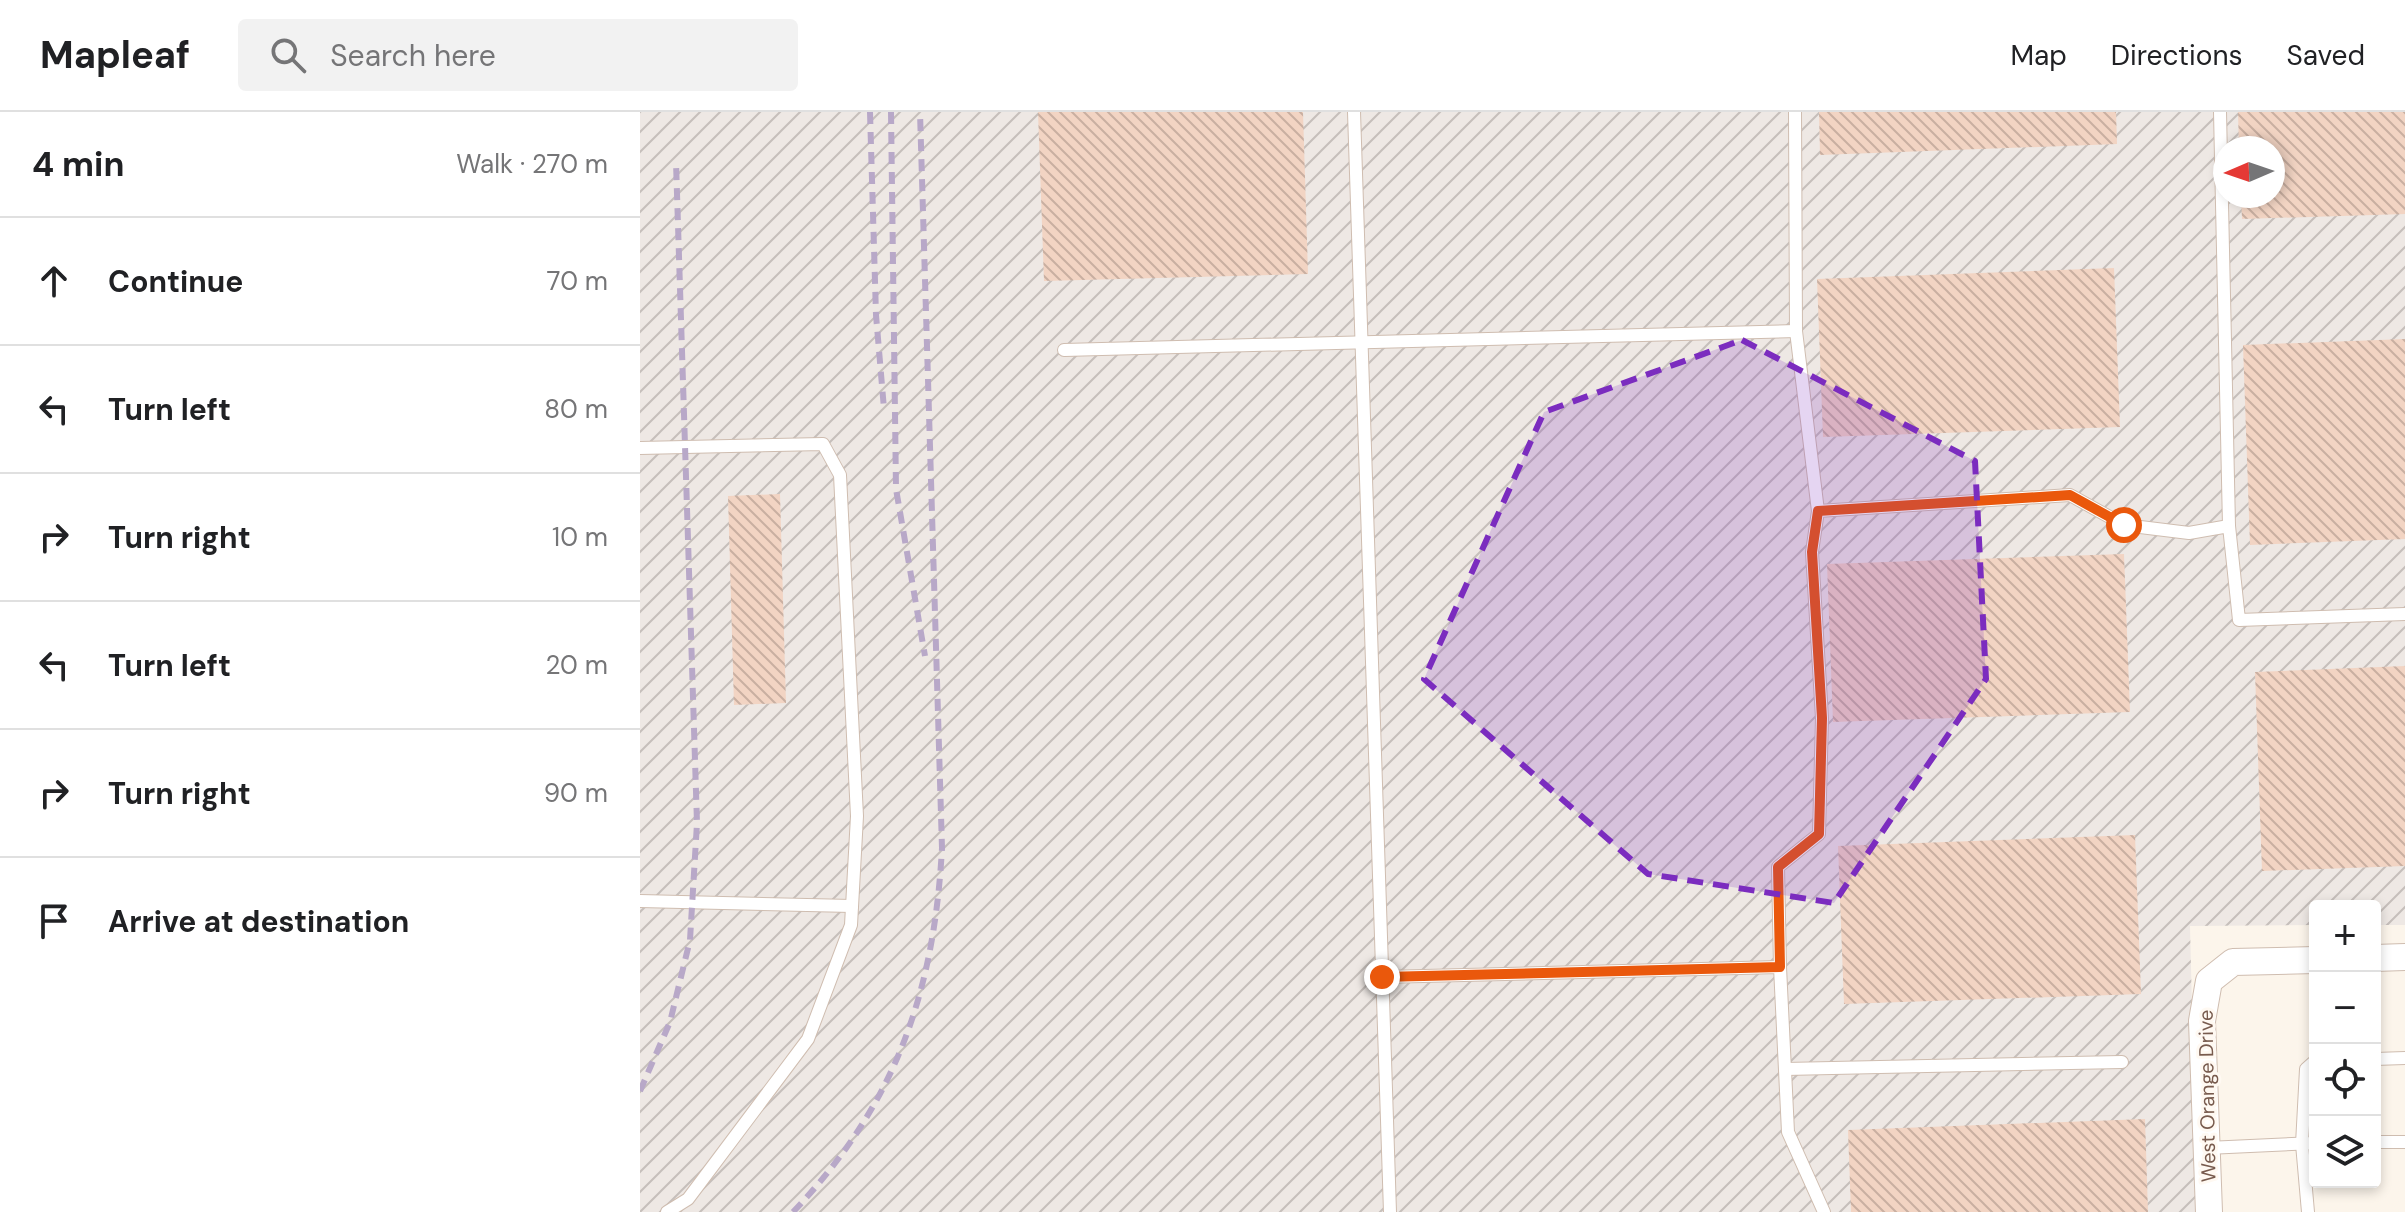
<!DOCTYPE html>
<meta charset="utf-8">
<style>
:root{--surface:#fff;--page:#f2f2f2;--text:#202124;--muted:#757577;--line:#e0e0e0}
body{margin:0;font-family:"DM Sans",sans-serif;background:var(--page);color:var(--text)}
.controls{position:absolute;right:24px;bottom:24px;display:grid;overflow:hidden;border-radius:8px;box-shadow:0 4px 12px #0003}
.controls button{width:72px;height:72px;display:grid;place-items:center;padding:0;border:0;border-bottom:2px solid var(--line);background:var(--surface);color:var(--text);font:40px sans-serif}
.compass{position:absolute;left:1573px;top:24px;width:72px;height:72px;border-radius:50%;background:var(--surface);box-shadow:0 4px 12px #0003;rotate:268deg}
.stop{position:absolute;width:24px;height:24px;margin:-18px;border:6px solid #ea580c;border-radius:50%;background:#fff}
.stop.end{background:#ea580c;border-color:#fff;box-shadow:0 2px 8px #0008}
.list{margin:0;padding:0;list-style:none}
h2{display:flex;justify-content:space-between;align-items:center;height:104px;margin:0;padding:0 32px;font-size:34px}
h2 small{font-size:26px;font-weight:400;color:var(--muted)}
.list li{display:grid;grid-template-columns:52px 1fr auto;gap:24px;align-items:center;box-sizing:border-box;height:128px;padding:0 32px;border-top:2px solid var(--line)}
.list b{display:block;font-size:30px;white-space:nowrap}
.list em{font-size:26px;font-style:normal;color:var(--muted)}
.icon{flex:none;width:44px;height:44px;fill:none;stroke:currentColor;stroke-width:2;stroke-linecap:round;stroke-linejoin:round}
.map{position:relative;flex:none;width:1765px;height:1100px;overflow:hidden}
header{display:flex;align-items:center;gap:48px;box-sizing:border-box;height:112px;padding:0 40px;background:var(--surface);border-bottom:2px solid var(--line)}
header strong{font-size:38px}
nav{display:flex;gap:44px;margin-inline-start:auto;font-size:28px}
.search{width:560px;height:72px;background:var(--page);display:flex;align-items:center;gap:20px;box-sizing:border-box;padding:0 28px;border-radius:8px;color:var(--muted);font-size:30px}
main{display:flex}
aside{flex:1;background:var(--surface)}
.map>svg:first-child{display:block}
</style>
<header>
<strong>Mapleaf</strong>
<div class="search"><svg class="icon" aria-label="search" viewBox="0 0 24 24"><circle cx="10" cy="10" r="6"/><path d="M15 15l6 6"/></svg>Search here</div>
<nav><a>Map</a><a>Directions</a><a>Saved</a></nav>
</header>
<main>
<aside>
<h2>4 min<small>Walk · 270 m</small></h2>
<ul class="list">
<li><svg class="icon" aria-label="ahead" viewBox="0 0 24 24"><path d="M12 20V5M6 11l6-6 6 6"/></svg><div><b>Continue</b></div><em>70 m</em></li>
<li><svg class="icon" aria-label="left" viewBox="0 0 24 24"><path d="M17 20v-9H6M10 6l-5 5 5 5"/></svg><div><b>Turn left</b></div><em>80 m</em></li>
<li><svg class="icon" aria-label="right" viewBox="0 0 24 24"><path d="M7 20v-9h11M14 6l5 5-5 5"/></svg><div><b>Turn right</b></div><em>10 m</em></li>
<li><svg class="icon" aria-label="left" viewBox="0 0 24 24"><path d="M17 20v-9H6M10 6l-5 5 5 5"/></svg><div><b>Turn left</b></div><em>20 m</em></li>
<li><svg class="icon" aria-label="right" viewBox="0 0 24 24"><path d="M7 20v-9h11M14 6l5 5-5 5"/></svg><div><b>Turn right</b></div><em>90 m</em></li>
<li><svg class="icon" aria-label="arrive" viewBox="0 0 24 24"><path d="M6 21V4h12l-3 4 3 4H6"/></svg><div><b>Arrive at destination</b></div></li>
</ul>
</aside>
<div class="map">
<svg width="1765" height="1100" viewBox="0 0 1765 1100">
<defs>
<pattern id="industrial-furrows" width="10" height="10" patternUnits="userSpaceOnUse" patternTransform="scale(2)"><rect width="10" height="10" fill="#eee8e4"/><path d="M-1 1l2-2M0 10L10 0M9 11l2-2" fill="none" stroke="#c6bfbb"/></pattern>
<pattern id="building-back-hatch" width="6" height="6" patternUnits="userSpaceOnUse" patternTransform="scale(2)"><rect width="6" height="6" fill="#f2d4c3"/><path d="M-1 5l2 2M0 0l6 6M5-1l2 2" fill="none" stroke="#c9afa1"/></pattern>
</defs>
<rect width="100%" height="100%" fill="#fcf5eb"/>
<path fill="url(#industrial-furrows)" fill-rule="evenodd" d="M 0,0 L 1765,0 L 1765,813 L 1735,813 L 1735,794 L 1675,794 L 1675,813 L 1550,814 L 1557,1100 L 0,1100 ZM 1585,36 L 1633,36 L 1633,84 L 1585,84 Z"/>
<g fill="url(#building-back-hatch)">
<path d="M 398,0 L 663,0 L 668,162 L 404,169 Z"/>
<path d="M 1179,0 L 1476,0 L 1477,32 L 1180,43 Z"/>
<path d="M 1598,0 L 1765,0 L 1765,102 L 1602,107 L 1601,84 L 1633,84 L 1633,36 L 1599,36 Z"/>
<path d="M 1474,156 L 1480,315 L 1183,325 L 1177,167 Z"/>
<path d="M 1765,227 L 1765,427 L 1610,433 L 1603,233 Z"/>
<path d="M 140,382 L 146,591 L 94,593 L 88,384 Z"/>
<path d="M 1484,442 L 1490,600 L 1193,610 L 1187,452 Z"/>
<path d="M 1765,554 L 1765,754 L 1622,759 L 1615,560 Z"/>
<path d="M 1495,723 L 1501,882 L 1204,892 L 1198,734 Z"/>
<path d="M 1505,1007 L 1508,1100 L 1211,1100 L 1208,1018 Z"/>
</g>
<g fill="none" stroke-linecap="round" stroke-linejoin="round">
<g stroke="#cfbdb0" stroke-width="14">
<g id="lane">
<path d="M 714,0 L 750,1100"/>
<path d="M 1155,0 L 1156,219 L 1178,399"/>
<path d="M 1580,0 L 1589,414"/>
<path d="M 424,238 L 1156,219"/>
<path d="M 0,336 L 183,332 L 200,363 L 217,704 L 211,813 L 168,927 L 48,1087 L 27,1100"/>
<path d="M 0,789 L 212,794"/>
<path d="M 1140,855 L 1138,755 L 1179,722 L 1182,606 L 1172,440 L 1178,399 L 1430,383 L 1484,413 L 1549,421 L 1589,414 L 1599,508 L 1765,502"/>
<path d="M 742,865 L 1140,855 L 1148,1020 L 1184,1100"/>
<path d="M 1735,947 L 1765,946"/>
<path d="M 1145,957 L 1482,950"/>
<path d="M 1735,1030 L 1765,1030"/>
<path d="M 1567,1036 L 1675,1031"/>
<path d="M 1668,1100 L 1662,1032 L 1666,957 L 1675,949"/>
</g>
</g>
<g stroke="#cfbdb0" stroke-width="28">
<g id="street">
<path d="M 1735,846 L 1765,845"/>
<path d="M 1569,1100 L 1562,909 L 1569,869 L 1593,850 L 1675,848"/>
</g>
</g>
<use href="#lane" stroke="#fff" stroke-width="12"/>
<use href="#street" stroke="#fff" stroke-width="26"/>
<g stroke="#b8a8c8" stroke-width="6" stroke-dasharray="12 8" stroke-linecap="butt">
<path d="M 230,0 L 236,203 L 244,297"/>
<path d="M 251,0 L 256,377 L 285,544"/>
<path d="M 0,979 L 30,910 L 50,828 L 57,711 L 36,50"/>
<path d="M 153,1100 C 255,993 294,882 302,736 L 280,0"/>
</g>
</g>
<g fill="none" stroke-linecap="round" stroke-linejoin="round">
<path stroke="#ea580c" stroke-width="10" d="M 742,865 L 1140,855 L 1138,755 L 1179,722 L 1182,606 L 1172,440 L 1178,399 L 1430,383 L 1484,413"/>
</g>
<path fill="#7b2cbf" fill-opacity="0.2" stroke="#7b2cbf" stroke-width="6" stroke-dasharray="16 10" stroke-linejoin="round" d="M 1102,228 L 1335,349 L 1346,567 L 1194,791 L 1008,762 L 784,567 L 904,300 Z"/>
<g text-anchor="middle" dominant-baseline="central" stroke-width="6" stroke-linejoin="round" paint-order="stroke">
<g font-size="20" fill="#785b4e" stroke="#fff9f2">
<text transform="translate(1567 984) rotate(-91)">West Orange Drive</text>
</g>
</g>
</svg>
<div class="controls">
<button>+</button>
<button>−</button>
<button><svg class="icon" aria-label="locate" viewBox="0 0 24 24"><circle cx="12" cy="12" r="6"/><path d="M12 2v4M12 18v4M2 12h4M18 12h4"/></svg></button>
<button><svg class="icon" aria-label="layers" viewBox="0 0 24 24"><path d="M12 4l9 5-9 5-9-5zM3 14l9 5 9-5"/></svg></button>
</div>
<svg class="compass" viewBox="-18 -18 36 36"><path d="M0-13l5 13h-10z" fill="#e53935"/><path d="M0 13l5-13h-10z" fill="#757577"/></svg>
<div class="stop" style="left:1484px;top:413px"></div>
<div class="stop end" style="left:742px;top:865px"></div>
</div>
</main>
